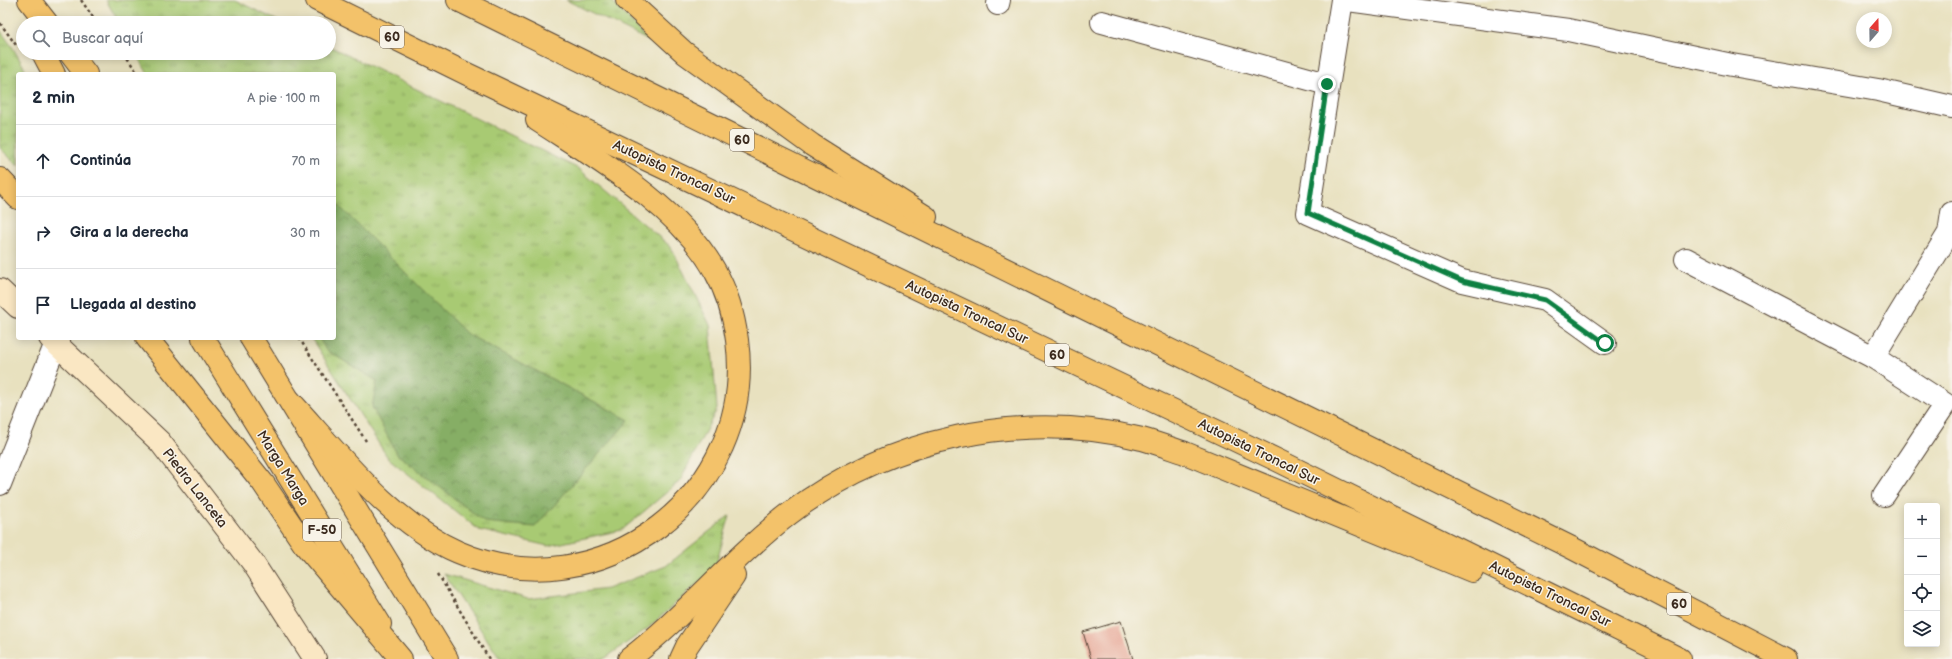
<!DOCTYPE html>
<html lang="es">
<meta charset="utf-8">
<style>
:root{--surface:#fff;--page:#f2f2f3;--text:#1f2937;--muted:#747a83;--line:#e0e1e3}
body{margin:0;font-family:"Balsamiq Sans",sans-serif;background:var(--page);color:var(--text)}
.controls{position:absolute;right:12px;bottom:12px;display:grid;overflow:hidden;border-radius:4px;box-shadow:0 2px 10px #0003}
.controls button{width:36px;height:36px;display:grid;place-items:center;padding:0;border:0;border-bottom:1px solid var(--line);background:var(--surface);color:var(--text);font:20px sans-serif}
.compass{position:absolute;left:1856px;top:12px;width:36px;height:36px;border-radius:50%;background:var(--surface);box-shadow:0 2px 10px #0003;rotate:20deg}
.stop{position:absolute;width:12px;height:12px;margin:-9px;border:3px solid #0b8043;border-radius:50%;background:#fff}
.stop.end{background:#0b8043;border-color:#fff;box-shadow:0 1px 4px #0008}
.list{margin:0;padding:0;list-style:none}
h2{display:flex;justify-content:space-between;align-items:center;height:52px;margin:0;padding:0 16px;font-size:17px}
h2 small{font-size:13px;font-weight:400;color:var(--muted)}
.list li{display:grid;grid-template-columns:26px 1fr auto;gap:12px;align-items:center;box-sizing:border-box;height:72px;padding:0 16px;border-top:1px solid var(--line)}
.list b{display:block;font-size:15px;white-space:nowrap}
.list em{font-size:13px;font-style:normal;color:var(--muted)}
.icon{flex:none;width:22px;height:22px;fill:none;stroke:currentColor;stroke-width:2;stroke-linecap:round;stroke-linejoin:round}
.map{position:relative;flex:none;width:1952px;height:659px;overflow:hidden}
.search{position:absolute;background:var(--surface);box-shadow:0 2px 10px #0003;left:16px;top:16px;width:320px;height:44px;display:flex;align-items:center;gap:10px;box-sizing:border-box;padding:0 14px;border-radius:22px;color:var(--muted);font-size:15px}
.panel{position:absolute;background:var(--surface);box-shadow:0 2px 10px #0003;left:16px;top:72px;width:320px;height:268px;border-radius:4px}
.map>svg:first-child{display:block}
</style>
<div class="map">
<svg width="1952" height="659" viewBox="0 0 1952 659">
<defs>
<pattern id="grass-tufts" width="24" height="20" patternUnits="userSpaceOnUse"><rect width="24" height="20" fill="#a8ca73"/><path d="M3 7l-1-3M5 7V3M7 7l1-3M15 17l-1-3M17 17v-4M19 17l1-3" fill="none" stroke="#8aa45e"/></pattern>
<pattern id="forest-crowns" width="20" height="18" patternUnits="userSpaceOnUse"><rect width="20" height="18" fill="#86ae65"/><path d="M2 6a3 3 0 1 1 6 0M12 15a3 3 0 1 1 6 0" fill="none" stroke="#6f8e53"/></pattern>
</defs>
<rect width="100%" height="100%" fill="#f7f3e8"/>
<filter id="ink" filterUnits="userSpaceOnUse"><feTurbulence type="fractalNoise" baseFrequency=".025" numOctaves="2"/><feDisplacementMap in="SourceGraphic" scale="8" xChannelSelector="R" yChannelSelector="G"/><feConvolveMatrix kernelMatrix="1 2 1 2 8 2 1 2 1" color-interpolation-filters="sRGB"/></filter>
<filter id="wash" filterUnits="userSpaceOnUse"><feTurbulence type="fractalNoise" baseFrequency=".012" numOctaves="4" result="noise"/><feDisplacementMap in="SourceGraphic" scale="16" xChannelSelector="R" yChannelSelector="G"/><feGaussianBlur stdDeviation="0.9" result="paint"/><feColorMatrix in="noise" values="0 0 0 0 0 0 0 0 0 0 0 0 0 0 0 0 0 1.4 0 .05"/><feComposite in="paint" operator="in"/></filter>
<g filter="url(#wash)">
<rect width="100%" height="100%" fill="#e8e1bf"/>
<g fill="url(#grass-tufts)" stroke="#727a48">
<path d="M 106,0 L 235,0 L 282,23 L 119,23 Z"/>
<path d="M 566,0 L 611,0 L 649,41 Z"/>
<path d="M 0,30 L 13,48 L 28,74 L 18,74 L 18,166 L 0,148 Z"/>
<path d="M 329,46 L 579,169 L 671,247 L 710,325 L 717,409 L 680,481 L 622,530 L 548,546 L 479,530 L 388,458 L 311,338 L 334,338 L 334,74 L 148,74 L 136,53 L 329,53 Z"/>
<path d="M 730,515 L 715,568 L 648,628 L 604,659 L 500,659 L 444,574 L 528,599 L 607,589 L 666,566 Z"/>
</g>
<path fill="url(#forest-crowns)" stroke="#606c42" d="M 334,201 L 467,334 L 629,420 L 535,527 L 485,522 L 397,454 L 372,407 L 377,381 L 326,350 L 319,338 L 334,338 Z"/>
<g id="blocks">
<path fill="#e28b79" d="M 1121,621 L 1133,659 L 1091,659 L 1083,632 Z"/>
</g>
</g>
<g filter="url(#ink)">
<use href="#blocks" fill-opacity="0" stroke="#554536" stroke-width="1"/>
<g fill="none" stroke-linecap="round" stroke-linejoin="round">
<g stroke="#554536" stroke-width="24">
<g id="street">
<path d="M 1342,0 L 1308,213 L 1462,281 L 1545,300 L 1605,343"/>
<path d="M 1348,0 L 1568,30 L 1732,65 L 1878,90 L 1952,107"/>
<path d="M 998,4 L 999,0"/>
<path d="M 1102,22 L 1327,84"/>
<path d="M 1686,259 L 1873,357 L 1945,404 L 1884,495"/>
<path d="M 1873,357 L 1949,233 L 1952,213"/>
<path d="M 0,484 L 56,343"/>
</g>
</g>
<g stroke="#554536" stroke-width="24">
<g id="secondary">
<path d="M 0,290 L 18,307"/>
<path d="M 50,338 L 160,442 L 253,563 L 315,659"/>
</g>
</g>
<g stroke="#554536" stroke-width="24">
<g id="primary">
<path d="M 29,0 L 47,23"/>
<path d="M 43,53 L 54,74"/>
<path d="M 70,53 L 86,74"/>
<path d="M 203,338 L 380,624"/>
<path d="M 251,338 L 447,659"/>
</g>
</g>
<g stroke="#554536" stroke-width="24">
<g id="highway">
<path d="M 317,0 L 467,74 L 1279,461 L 1680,659"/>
<path d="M 458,0 L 1572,548 L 1786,659"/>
<path d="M 627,0 L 685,53 L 812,145 L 926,217"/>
<path d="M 0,179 L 18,198"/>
<path d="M 147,338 L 263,483 L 304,544 L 401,659"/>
<path d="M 290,401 C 339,454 391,523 458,552 C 600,614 758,493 737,340 C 734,317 727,292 715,271 C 679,206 598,160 537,120"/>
<path d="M 629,659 C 686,615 732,558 789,514 C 888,438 1021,409 1142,439 C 1156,443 1170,448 1185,453 L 1472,571"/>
<path d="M 681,659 L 687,646 L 734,576"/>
</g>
</g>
<g stroke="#554536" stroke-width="2.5" stroke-dasharray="3 3" stroke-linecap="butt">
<path d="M 81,0 L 97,23"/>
<path d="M 0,23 L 16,45"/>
<path d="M 124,53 L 138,74"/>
<path d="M 299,338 L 366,441"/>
<path d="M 438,574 L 489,659"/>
</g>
<use href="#street" stroke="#fff" stroke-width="22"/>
<use href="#secondary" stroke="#fae7c3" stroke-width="22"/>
<use href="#primary" stroke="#f3c26a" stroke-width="22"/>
<use href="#highway" stroke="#f3c26a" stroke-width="22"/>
</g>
</g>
<g fill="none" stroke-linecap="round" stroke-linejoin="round" filter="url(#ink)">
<path stroke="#0b8043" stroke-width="5" d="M 1327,84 L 1308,213 L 1462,281 L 1545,300 L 1605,343"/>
</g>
<g text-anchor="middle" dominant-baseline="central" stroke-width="3" stroke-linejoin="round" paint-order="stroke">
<g fill="#f7f3e8" stroke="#73665b" stroke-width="1">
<rect x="380" y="26" width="24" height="22" rx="3"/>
<rect x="730" y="129" width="24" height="22" rx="3"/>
<rect x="1045" y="344" width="24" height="22" rx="3"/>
<rect x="303" y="519" width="38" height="22" rx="3"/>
<rect x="1667" y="593" width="24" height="22" rx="3"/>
</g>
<g font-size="13" font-weight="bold" fill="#3b2a1e">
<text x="392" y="37">60</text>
<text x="742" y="140">60</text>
<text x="1057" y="355">60</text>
<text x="322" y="530">F-50</text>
<text x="1679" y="604">60</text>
</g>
<g font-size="14" fill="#3b2a1e" stroke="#f7f3e8">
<text transform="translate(674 172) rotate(25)">Autopista Troncal Sur</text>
<text transform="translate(967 312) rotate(25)">Autopista Troncal Sur</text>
<text transform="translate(1259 452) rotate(26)">Autopista Troncal Sur</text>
<text transform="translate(283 468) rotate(58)">Marga Marga</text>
<text transform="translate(195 488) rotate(52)">Piedra Lanceta</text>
<text transform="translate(1550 594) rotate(26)">Autopista Troncal Sur</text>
</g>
</g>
</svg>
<div class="controls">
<button>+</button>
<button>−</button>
<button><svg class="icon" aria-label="locate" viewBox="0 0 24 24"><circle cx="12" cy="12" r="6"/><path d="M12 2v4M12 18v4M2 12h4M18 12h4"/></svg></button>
<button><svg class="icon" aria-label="layers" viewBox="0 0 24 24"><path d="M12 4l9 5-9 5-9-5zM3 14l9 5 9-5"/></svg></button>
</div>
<svg class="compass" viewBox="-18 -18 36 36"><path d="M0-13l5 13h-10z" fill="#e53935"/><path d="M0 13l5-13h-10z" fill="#747a83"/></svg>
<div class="stop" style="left:1605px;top:343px"></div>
<div class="stop end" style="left:1327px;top:84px"></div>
<div class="search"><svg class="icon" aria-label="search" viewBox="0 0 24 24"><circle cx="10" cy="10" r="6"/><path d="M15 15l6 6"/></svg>Buscar aquí</div>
<section class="panel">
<h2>2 min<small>A pie · 100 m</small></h2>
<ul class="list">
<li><svg class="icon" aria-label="ahead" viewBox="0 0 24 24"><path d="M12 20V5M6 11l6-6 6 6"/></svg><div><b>Continúa</b></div><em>70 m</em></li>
<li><svg class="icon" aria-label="right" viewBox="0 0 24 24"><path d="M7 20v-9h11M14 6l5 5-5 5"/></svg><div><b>Gira a la derecha</b></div><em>30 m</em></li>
<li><svg class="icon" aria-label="arrive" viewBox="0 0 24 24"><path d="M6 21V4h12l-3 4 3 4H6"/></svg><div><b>Llegada al destino</b></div></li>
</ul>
</section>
</div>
